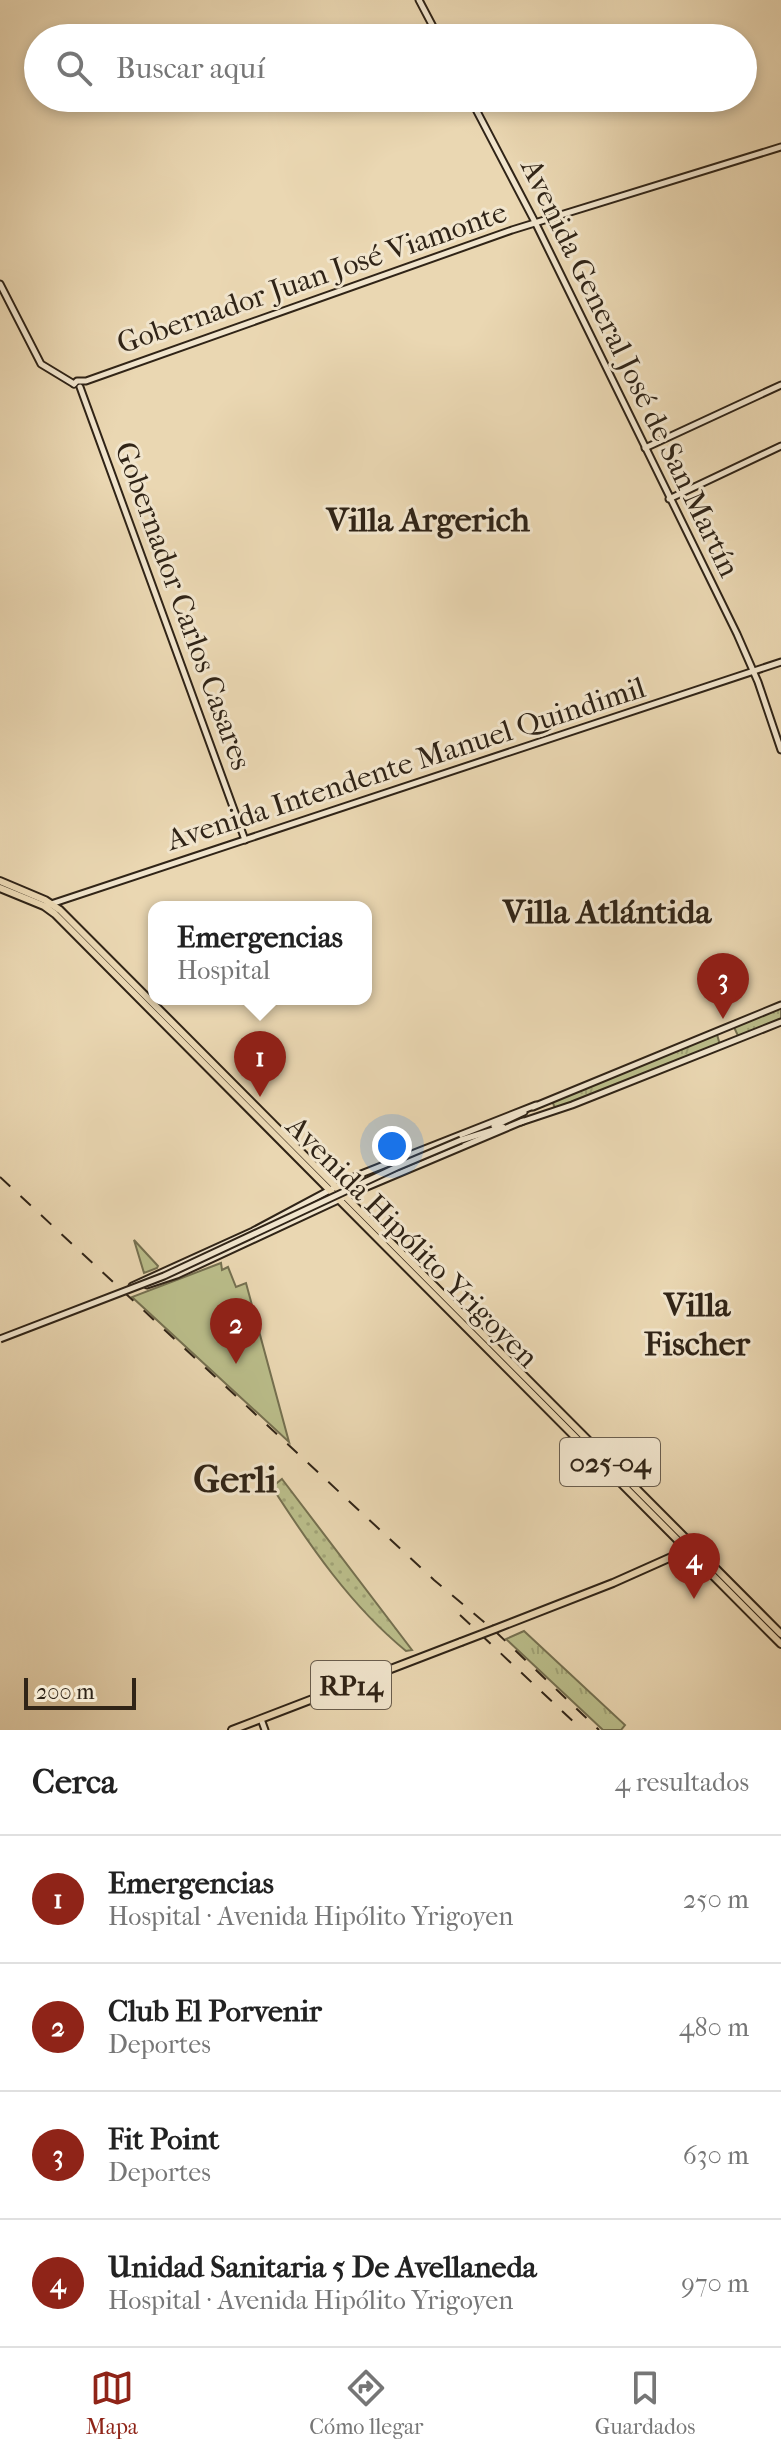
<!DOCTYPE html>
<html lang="es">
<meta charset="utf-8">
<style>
:root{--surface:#fff;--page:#f6f6f6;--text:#222;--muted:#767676;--line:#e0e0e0;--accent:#8f2418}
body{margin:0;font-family:"IM FELL French Canon",serif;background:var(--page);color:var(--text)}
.scale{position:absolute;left:24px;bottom:20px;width:112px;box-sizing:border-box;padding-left:8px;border:4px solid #302417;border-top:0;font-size:22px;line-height:28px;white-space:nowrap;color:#302417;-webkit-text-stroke:6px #f1e5cd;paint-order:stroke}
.you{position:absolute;left:392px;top:1146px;width:28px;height:28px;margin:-20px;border:6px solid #fff;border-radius:50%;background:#1a73e8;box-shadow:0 0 0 12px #1a73e833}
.badge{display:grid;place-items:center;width:52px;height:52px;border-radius:50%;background:var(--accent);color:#fff;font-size:26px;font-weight:700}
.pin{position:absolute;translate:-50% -66px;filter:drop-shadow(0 2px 4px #0008)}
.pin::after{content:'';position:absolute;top:42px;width:28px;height:24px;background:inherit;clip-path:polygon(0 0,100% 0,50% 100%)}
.popup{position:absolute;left:148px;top:901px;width:224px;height:104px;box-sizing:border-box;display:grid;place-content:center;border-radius:16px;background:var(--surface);filter:drop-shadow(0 2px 6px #0005);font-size:26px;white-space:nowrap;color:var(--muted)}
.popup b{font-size:30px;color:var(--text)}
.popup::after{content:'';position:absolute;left:50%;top:100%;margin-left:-16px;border:16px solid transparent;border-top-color:var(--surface)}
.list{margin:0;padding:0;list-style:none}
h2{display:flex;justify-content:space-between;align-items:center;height:104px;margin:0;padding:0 32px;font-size:34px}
h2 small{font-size:26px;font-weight:400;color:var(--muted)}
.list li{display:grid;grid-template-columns:52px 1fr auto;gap:24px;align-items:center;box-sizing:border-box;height:128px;padding:0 32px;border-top:2px solid var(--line)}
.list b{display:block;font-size:30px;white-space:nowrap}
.list p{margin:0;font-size:26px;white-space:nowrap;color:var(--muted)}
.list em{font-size:26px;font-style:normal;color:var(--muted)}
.icon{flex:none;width:44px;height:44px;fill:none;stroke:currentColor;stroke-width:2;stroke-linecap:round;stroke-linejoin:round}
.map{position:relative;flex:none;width:781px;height:1730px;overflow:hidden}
.search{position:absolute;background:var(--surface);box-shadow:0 4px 12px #0003;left:24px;right:24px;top:24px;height:88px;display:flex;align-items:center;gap:20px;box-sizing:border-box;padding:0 28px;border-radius:44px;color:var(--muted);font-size:30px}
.sheet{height:616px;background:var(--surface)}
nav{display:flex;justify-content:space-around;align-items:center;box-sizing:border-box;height:112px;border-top:2px solid var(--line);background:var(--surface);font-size:22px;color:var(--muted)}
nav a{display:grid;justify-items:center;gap:4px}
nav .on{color:var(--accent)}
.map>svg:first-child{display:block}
</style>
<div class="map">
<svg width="781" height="1730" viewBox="0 0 781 1730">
<defs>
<pattern id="grass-dots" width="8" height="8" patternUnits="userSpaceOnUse" patternTransform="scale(2)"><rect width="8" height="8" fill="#babd8a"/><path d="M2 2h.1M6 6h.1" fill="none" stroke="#a0a276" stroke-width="1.8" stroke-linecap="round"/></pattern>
<pattern id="park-tufts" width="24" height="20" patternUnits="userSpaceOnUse" patternTransform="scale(2)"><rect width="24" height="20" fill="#babd8a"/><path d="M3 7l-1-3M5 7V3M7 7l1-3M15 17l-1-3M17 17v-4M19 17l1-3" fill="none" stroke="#a0a276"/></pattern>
</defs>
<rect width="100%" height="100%" fill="#ead7b2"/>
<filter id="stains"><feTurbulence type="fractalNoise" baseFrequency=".0025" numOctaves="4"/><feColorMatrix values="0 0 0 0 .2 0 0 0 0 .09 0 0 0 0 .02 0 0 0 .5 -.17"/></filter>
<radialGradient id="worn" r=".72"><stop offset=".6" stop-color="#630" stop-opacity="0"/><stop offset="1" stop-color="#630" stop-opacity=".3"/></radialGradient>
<path fill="url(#grass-dots)" stroke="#757050" stroke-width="2" d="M 282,1479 L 412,1650 L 406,1651 C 351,1606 310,1546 272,1487 Z"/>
<g fill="url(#park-tufts)" stroke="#757050" stroke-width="2">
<path d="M 781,1005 L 781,1022 L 739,1038 L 733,1025 Z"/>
<path d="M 716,1031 L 720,1045 L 556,1110 L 551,1099 Z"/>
<path d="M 134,1240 L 158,1266 L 157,1268 L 144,1273 Z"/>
<path d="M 524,1631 L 625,1725 L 621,1730 L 603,1730 L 506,1639 Z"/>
</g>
<path fill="#babd8a" stroke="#757050" stroke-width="2" d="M 221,1263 L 222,1270 L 228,1267 L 236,1287 L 246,1283 L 289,1442 L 132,1297 Z"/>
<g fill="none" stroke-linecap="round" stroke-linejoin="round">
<g stroke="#302417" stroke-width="9">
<g id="secondary">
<path d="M 419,0 L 439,38"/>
<path d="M 470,98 L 536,224 L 737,634 L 758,682 L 781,750"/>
<path d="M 0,284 L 41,364 L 74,384"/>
<path d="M 74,384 L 77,381 L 86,381 L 512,230 L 781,147"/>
<path d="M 80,387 L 245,840"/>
<path d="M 645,448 L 781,385"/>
<path d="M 669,499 L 781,446"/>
<path d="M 48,905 L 781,662"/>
<path d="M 533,1107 L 781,1005"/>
<path d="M 521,1122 L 572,1105 L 781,1022"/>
<path d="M 494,1126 L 524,1112"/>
<path d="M 461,1140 L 503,1127"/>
<path d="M 147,1285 L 177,1275 L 362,1189 L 523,1121"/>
<path d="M 132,1286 L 253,1231 L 356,1176 L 536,1105"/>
<path d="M 261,1719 L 265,1730"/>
</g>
</g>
<g stroke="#302417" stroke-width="10">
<g id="primary">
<path d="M 0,881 L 45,900 L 60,910 L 781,1634"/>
<path d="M 0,888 L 44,906 L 55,914 L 781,1644"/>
<path d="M 495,1629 L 613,1583 L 687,1550"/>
<path d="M 232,1730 L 461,1642"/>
</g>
</g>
<use href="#secondary" stroke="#f1e5cd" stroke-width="5"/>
<use href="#primary" stroke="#ead7b2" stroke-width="6"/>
<g stroke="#302417" stroke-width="2" stroke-dasharray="14 14" stroke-linecap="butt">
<path d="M 0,1177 L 434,1580 L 497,1633 L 599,1730"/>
<path d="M 460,1615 L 577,1725"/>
</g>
<g stroke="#302417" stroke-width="9" stroke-linecap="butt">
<path id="secondary-bridge" d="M 0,1339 L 164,1276 L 397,1167 L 461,1140"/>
</g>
<g stroke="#302417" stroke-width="10" stroke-linecap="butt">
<path id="primary-bridge" d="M 461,1642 L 495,1629"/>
</g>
<use href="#secondary-bridge" stroke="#f1e5cd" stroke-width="5"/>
<use href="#primary-bridge" stroke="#ead7b2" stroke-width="6"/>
</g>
<g text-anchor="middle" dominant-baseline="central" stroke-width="6" stroke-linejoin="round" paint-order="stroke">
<g fill="#f1e5cd" stroke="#6a5e4e" stroke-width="2">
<rect x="560" y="1438" width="100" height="48" rx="6"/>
<rect x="311" y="1661" width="80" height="48" rx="6"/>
</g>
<g font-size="28" font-weight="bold" fill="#302417">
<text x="610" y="1462">025-04</text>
<text x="351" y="1685">RP14</text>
</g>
<g font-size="30" fill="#302417" stroke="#f1e5cd">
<text transform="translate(312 278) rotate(-19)">Gobernador Juan José Viamonte</text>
<text transform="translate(630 368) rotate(64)">Avenida General José de San Martín</text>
<text transform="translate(183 606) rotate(70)">Gobernador Carlos Casares</text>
<text transform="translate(406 764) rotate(-18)">Avenida Intendente Manuel Quindimil</text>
<text transform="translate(412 1242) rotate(45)">Avenida Hipólito Yrigoyen</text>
</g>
<g font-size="34" font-weight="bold" fill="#302417" stroke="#f1e5cd">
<text x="428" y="520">Villa Argerich</text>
<text x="607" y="912">Villa Atlántida</text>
<text x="697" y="1305">Villa<tspan x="697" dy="39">Fischer</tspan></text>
</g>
<g font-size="38" font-weight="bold" fill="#302417" stroke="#f1e5cd">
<text x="235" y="1479">Gerli</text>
</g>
</g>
<rect width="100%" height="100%" filter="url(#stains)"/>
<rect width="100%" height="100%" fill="url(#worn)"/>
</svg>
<div class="scale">200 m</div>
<div class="you"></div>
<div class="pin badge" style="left:260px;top:1097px">1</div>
<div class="popup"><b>Emergencias</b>Hospital</div>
<div class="pin badge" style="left:236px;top:1364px">2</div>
<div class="pin badge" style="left:723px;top:1019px">3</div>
<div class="pin badge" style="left:694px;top:1599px">4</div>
<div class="search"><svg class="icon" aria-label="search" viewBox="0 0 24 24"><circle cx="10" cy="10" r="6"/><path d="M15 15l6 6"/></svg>Buscar aquí</div>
</div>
<section class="sheet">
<h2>Cerca<small>4 resultados</small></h2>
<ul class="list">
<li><span class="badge">1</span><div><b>Emergencias</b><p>Hospital · Avenida Hipólito Yrigoyen</p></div><em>250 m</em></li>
<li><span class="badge">2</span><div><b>Club El Porvenir</b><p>Deportes</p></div><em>480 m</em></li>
<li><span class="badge">3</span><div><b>Fit Point</b><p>Deportes</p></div><em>630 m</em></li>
<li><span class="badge">4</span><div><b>Unidad Sanitaria 5 De Avellaneda</b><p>Hospital · Avenida Hipólito Yrigoyen</p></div><em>970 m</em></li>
</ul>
</section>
<nav>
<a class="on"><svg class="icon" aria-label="map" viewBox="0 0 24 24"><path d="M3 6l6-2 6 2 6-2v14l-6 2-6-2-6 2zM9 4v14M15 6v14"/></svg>Mapa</a>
<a><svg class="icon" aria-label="directions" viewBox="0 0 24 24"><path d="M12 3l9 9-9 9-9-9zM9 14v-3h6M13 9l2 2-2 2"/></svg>Cómo llegar</a>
<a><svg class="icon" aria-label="saved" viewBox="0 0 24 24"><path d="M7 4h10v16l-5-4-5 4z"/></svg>Guardados</a>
</nav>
